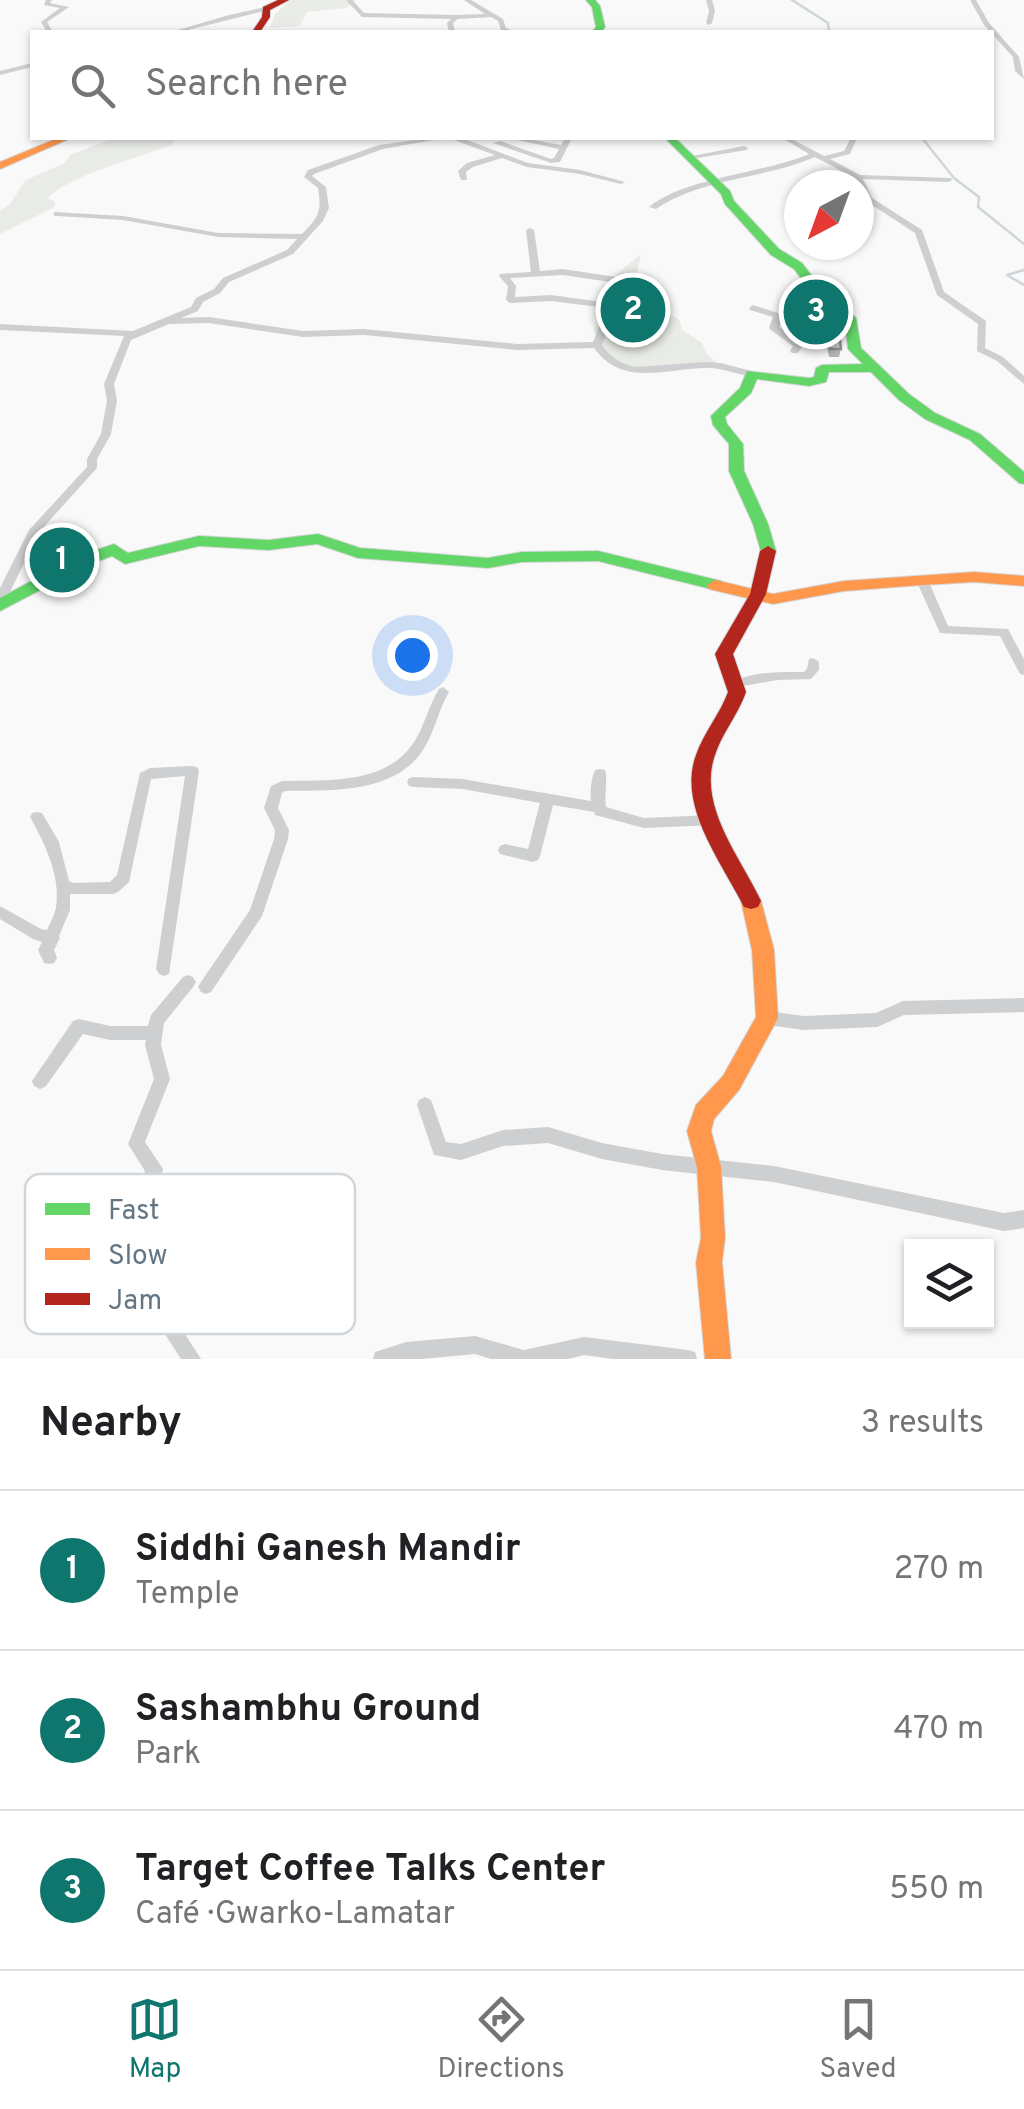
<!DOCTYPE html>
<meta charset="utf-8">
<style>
:root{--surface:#fff;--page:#f2f2f2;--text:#202124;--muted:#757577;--line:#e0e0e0;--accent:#0f766e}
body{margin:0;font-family:Overpass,sans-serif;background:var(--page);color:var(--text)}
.controls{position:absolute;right:30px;bottom:30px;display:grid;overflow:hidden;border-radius:0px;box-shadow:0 2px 8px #0004}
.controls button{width:90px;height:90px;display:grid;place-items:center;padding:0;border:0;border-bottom:2px solid var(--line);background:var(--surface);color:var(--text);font:50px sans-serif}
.compass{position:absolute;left:784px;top:170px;width:90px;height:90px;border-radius:50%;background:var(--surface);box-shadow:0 2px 8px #0004;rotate:221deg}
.you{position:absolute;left:412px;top:655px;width:35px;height:35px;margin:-25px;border:8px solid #fff;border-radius:50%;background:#1a73e8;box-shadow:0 0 0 15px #1a73e833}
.badge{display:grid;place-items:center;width:65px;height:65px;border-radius:50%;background:var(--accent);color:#fff;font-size:32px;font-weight:700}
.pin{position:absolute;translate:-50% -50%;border:5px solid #fff;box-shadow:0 2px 10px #0006}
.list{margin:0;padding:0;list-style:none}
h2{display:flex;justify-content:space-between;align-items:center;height:130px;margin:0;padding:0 40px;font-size:42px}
h2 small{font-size:32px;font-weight:400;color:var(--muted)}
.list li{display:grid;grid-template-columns:65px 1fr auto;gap:30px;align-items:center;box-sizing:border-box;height:160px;padding:0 40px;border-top:2px solid var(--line)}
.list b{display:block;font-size:38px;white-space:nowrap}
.list p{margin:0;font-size:32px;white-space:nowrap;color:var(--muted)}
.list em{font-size:32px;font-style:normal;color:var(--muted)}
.icon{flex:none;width:55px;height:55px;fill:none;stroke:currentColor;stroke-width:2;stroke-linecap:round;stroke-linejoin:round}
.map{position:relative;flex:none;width:1024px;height:1359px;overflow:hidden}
.search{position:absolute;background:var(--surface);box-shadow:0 2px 8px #0004;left:30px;right:30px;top:30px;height:110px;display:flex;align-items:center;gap:25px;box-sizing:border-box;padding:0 35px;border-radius:0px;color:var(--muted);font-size:38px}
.sheet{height:610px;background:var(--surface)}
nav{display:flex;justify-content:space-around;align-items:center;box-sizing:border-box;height:140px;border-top:2px solid var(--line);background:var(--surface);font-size:28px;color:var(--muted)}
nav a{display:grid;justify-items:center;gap:5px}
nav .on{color:var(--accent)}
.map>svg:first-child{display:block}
</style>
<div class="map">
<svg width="1024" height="1359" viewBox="0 0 1024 1359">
<rect width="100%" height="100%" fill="#f9f9f9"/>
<g fill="#e8ebe6">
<path d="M 291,0 L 356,0 L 346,8 L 307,12 L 300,26 L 270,28 L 275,14 Z"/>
<path d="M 114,138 L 177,138 L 171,145 C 133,160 77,172 47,198 L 56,202 L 53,208 L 0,234 L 0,211 L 9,205 L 26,180 L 65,163 L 70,155 Z"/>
<path d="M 641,254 L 635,282 L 659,303 L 662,312 L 679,319 L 682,330 L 702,343 L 707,354 L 719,365 C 675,367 603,387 594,328 L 606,315 L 605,305 L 614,291 L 617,274 Z"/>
</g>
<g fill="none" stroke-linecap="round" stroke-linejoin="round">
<g stroke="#ced6d9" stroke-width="2.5">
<path d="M 792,0 L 828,23 L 829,32"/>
<path d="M 922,138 L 954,178 L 979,197 L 978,207 L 1024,244"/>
<path d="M 1024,270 L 1007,275 L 1024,285"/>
</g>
<g stroke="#d5d6d7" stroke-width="2">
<g id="fast">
<path d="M 586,0 L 595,0 L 600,6 L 605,27 L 601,32 L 592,32 L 596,27 L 592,7 Z"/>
<path d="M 665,138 L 675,138 L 730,191 L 734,201 L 779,249 L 802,263 L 824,292 L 856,318 L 861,348 L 909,394 L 935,413 L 980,434 L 1024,472 L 1024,484 L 1019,483 L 970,440 L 925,419 L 899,400 L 871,372 L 829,372 L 826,382 L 809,386 L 757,379 L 751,393 L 725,417 L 727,424 L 743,444 L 744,471 L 768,524 L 776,551 L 774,555 L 762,555 L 753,524 L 729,471 L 729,444 L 713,425 L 711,416 L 740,388 L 747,371 L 809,378 L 814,377 L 816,368 L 822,365 L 863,364 L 848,349 L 845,322 L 816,298 L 794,269 L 771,255 L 725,204 L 721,194 Z"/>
<path d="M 318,534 L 360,548 L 488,558 L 522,552 L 598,551 L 721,581 L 723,585 L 715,590 L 598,561 L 522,562 L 488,568 L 358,558 L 317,544 L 269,550 L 199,546 L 125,564 L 112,556 L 88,565 L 0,611 L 0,598 L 76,557 L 114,544 L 128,553 L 199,536 L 269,540 Z"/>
</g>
</g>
<g stroke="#d5d6d7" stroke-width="2">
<g id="slow">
<path d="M 58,138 L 71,138 L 0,169 L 0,162 Z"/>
<path d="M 974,572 L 1024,576 L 1024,586 L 974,582 L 922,585 L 844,591 L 773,604 L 709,589 L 707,585 L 715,580 L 773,594 L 844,581 Z"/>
<path d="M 751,893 L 758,895 L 761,901 L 774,950 L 778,1018 L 739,1090 L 714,1119 L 711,1131 L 721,1167 L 725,1238 L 722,1262 L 731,1359 L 705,1359 L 696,1262 L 701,1238 L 697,1167 L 687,1131 L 696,1105 L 723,1076 L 756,1017 L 752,950 L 741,901 L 744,895 Z"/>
</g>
</g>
<g stroke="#d5d6d7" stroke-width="2">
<g id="jam">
<path d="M 278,0 L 289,0 L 270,10 L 270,17 L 260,32 L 252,32 L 262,17 L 263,7 Z"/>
<path d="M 768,546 L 776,551 L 766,594 L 733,654 L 746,692 C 738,715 722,733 715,755 C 697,806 741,858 761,901 L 758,907 L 751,909 L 744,907 C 722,863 677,806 696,755 C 704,732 720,714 728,692 L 715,654 L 750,594 L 760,551 Z"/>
</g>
</g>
<g fill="#cecfd0" fill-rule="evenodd">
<path d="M 46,0 L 52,0 L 50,3 L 69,7 L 47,22 L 53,32 L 47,32 L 41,22 L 60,8 L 44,5 Z"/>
<path d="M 346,0 L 352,0 L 364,13 L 456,15 L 485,14 L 464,0 L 471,0 L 503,19 L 506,28 L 516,32 L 501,30 L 498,21 L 491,17 L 458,19 L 453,23 L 455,32 L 449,32 L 447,23 L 451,19 L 362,17 Z"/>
<path d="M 706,0 L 712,0 L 715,11 L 712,23 L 709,25 L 706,23 L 709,11 Z"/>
<path d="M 970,0 L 976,0 L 989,23 L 1019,57 L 1024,79 L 1015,71 L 1013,57 L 984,25 Z"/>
<path d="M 266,7 L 268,10 L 180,32 L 171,32 L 229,15 Z"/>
<path d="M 32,63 L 32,67 L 0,75 L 0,71 Z"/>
<path d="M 430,138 L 445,138 L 383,149 L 314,174 L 312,176 L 326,187 L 329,208 L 323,221 L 293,254 L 229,282 L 220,293 L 203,302 L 198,311 L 181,318 L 209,317 L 303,331 L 364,329 L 517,344 L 593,342 L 607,308 L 551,301 L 510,303 L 506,300 L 508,286 L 499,276 L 500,274 L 531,272 L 526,230 L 530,228 L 534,230 L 540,271 L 563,269 L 622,278 L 633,275 L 637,278 L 626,283 L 617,304 L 618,306 L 602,345 C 611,358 620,363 635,367 L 706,362 L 721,363 L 755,372 L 755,376 C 739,376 724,368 708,368 C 666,368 623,388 594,348 L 517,350 L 364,335 L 303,337 L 209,323 L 169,324 L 131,340 L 114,384 L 117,400 L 111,434 L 97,459 L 97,468 L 40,531 L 6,600 L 0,604 L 0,588 L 29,530 L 87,467 L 87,459 L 101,434 L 107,400 L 104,384 L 124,336 L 0,330 L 0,324 L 133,331 L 191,307 L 196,298 L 214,289 L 223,278 L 287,250 L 297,239 L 218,237 L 123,220 L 57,216 L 54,216 L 54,212 L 123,216 L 218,233 L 302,234 C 319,217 322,212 318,188 L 304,177 L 308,170 L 379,145 ZM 563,275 L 617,283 L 609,303 L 551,295 L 515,297 L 516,286 L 510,278 Z"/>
<path d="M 454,138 L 462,138 L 528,163 L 580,170 L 625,182 L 621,184 L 580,174 L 527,167 L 502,158 L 473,167 L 466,172 L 467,180 L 461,180 L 458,171 L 467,163 L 495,155 L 454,140 Z"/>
<path d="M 508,138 L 522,138 L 561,145 L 565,138 L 572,138 L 560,162 L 551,163 L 493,143 L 500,141 L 551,159 L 554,158 L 559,149 Z"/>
<path d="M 782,138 L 790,138 L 824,156 L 844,151 L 851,138 L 857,138 L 850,154 L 830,159 L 860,175 L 951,178 L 952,180 L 948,182 L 863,179 L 872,198 L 922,230 L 944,292 L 986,321 L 985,348 L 1003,357 L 1024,376 L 1024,384 L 997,361 L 977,351 L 978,324 L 937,295 L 915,233 L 866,201 L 855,178 L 815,157 C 764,179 702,178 656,209 L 649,207 C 686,177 762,174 809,154 Z"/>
<path d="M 744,146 L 748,148 L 747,150 L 691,159 L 687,157 Z"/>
<path d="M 753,305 L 781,314 L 783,316 L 779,327 L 801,343 L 803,345 L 798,353 L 792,353 L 790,351 L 793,346 L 771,330 L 769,328 L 773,317 L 750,310 L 749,308 Z"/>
<path d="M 922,576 L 928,580 L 948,626 L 1008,629 L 1024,659 L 1024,675 L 1020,674 L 1000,636 L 940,633 L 916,580 Z"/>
<path d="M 813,658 L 819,662 L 819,670 L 811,679 L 777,680 L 738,687 L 732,683 C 751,671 781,672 804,672 L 807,669 L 809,659 Z"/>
<path d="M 443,687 L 449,692 C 438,710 435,732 423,750 C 394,794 332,790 285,791 L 282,793 L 278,808 L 289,830 L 288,839 L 262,916 L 211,992 L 206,994 L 201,992 L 198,987 L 201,982 L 250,910 L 274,839 L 275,830 L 264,808 L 271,786 L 282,781 C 326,780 383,785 412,745 C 424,729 428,706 439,689 Z"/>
<path d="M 192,766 L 197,767 L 199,771 L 169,974 L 164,976 L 159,974 L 156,969 L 185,776 L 151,779 L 129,882 L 118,892 L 113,894 L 70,894 L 70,910 L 59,936 L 60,938 L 54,950 L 57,958 L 54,963 L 49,964 L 44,963 L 38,950 L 42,942 L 33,939 L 0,919 L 0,906 L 41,929 L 47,930 C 50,923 54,916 56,908 C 61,876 45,844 30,817 L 32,813 L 37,812 L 42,813 L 59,842 L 69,881 L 74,883 L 110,882 L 117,875 L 140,773 L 150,768 Z"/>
<path d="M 600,769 L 605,770 C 608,779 604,795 606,807 L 644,818 L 713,815 L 718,816 L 720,820 L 718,824 L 713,825 L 644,828 L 595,815 L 594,812 L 553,805 L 540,856 L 538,860 L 533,862 L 500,854 L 498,850 L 500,846 L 505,844 L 528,849 L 540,803 L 462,789 L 414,787 L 409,786 L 407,782 L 409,778 L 414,777 L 462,779 L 591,801 C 590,791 591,779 595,770 Z"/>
<path d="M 188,975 L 193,977 L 196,982 L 193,987 L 164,1023 L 161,1045 L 170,1079 L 145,1142 L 163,1169 L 150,1216 L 130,1239 L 125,1251 L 146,1274 L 201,1359 L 181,1359 L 134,1286 L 109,1260 L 106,1254 L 117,1227 L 136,1205 L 145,1171 L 128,1144 L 154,1079 L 145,1045 L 146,1040 L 110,1040 L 83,1034 L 46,1086 L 40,1089 L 34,1086 L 32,1081 L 73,1021 L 79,1019 L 110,1026 L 148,1026 L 151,1015 L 183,977 Z"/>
<path d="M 1024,998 L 1024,1012 L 904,1015 L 877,1027 L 804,1030 L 767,1025 L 761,1023 L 759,1018 L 761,1013 L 767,1011 L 804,1016 L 876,1013 L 903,1001 Z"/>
<path d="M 425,1097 L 431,1100 L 446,1142 L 461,1144 L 503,1130 L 548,1127 L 602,1143 L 662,1154 L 774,1166 L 1004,1213 L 1024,1210 L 1024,1228 L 1004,1231 L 774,1182 L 662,1170 L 602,1159 L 548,1143 L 503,1146 L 461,1160 L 434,1155 L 417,1105 L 419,1100 Z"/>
<path d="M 475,1336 L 524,1350 L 584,1337 L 688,1350 L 695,1352 L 697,1359 L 613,1359 L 584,1355 L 568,1359 L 491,1359 L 475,1354 L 422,1359 L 373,1359 L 375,1352 L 406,1342 Z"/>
</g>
<use href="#fast" fill="#63d668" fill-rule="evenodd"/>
<use href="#slow" fill="#ff974d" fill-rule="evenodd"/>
<use href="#jam" fill="#b3261e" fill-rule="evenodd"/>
</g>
<path fill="#b3b5b5" d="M 828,340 L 841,349 L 839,357 L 829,357 L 827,347 Z"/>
<path fill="#d0d2d3" stroke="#929394" stroke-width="2.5" d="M 828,340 L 840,340 L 841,349 L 830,349 Z"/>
<rect x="25" y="1174" width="330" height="160" rx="15" fill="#fff" stroke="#d1d6da" stroke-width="2.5"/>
<rect x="45" y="1203" width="45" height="12" fill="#63d668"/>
<rect x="45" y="1248" width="45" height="12" fill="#ff974d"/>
<rect x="45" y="1293" width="45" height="12" fill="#b3261e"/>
<g font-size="28" fill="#657683">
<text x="108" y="1219">Fast</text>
<text x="108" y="1264">Slow</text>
<text x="108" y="1309">Jam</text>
</g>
</svg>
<div class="controls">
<button><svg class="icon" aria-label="layers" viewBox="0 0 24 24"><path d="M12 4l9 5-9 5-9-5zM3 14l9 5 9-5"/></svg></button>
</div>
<svg class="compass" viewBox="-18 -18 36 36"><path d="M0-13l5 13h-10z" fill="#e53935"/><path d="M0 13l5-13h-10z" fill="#757577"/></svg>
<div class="you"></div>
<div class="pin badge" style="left:62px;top:560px">1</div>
<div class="pin badge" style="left:633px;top:310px">2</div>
<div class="pin badge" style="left:816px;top:312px">3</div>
<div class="search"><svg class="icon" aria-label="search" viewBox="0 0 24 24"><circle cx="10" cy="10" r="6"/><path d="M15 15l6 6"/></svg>Search here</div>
</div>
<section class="sheet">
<h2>Nearby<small>3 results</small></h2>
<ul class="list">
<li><span class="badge">1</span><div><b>Siddhi Ganesh Mandir</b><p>Temple</p></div><em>270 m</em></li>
<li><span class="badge">2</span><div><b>Sashambhu Ground</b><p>Park</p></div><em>470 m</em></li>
<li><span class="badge">3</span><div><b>Target Coffee Talks Center</b><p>Café · Gwarko-Lamatar</p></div><em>550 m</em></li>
</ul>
</section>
<nav>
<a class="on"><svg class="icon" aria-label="map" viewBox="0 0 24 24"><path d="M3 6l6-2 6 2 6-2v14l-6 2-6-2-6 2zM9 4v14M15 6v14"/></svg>Map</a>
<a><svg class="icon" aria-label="directions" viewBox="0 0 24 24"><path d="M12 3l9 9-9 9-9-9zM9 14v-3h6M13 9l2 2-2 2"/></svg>Directions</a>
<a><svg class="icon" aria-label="saved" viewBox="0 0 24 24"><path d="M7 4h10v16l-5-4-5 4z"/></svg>Saved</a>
</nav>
